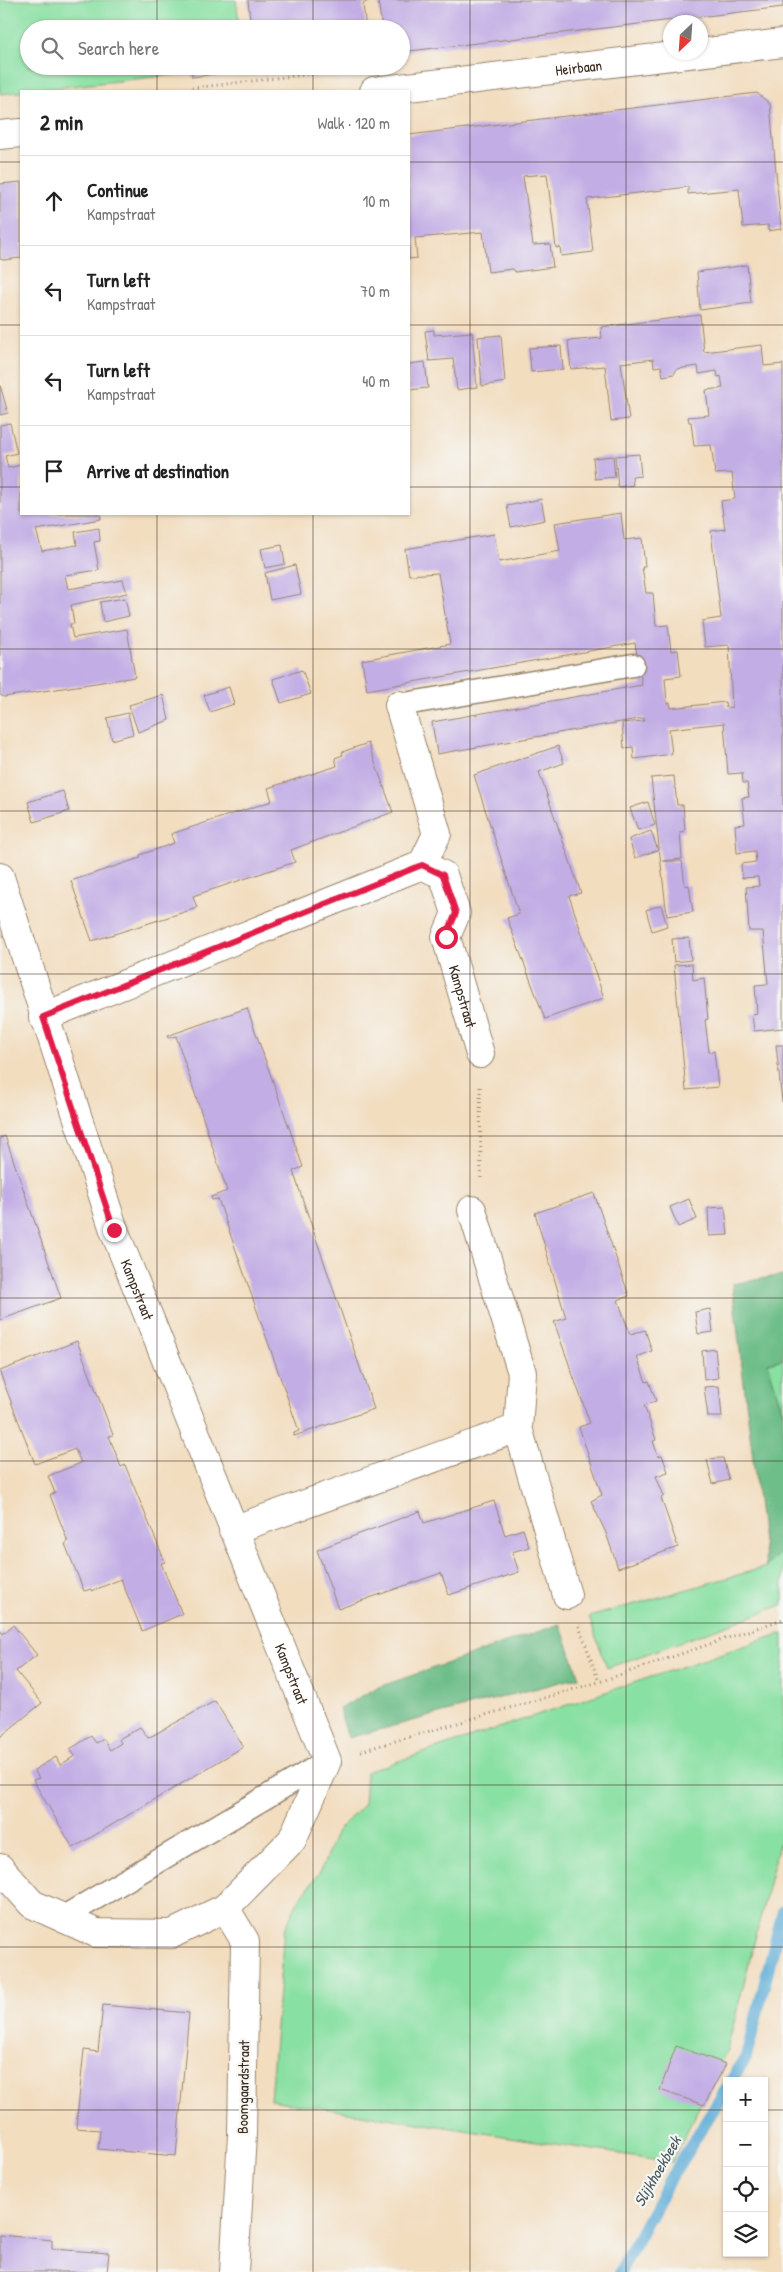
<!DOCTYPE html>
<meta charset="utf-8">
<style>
:root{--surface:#fff;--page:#f2f2f2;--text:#222;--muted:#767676;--line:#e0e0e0}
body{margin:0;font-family:"Patrick Hand",sans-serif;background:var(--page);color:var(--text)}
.controls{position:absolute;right:15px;bottom:15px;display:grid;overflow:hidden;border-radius:0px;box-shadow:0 1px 4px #0004}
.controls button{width:45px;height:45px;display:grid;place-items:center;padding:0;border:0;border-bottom:1px solid var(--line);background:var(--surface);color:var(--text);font:25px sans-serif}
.compass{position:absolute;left:663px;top:15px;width:45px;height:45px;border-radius:50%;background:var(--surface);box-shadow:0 1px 4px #0004;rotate:205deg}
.stop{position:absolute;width:15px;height:15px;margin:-11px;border:4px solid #e11d48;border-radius:50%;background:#fff}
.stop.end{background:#e11d48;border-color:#fff;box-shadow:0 1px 5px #0008}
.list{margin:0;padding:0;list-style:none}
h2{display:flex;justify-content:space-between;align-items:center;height:65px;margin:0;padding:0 20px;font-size:21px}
h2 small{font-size:16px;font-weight:400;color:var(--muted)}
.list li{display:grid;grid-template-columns:32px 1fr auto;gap:15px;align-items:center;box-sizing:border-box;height:90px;padding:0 20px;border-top:1px solid var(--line)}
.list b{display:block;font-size:19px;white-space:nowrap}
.list p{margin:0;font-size:16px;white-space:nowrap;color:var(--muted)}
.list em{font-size:16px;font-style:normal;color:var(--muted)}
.icon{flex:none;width:28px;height:28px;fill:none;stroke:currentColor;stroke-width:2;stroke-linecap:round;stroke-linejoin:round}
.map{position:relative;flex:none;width:783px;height:2272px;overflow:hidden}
.search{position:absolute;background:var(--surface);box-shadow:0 1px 4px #0004;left:20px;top:20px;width:390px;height:55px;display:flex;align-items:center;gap:12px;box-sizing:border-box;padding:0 18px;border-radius:28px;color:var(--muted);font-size:19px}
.panel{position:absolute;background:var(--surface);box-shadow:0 1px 4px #0004;left:20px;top:90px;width:390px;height:425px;border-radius:0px}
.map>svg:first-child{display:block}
</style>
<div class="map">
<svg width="783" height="2272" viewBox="0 0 783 2272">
<rect width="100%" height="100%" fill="#f6f6f2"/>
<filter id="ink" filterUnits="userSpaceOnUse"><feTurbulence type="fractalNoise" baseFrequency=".02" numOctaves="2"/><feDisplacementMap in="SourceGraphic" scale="10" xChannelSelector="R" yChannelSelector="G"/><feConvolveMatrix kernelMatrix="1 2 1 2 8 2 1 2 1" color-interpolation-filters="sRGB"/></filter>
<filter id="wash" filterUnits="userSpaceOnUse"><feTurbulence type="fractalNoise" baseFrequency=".0096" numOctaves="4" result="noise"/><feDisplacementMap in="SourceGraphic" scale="20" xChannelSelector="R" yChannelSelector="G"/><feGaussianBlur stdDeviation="1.12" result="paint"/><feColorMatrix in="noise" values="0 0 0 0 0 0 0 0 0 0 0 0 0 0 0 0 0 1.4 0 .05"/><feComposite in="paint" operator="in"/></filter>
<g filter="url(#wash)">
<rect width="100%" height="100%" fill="#f2ddbf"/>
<g fill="#89e0a3" stroke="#628560">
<path d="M 0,0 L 236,0 L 240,29 L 29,29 L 29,66 L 244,67 L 0,94 Z"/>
<path d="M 783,1359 L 783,1414 L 768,1363 Z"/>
<path d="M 783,1550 L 783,1605 L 607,1668 L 589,1617 L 766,1567 Z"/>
<path d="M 783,1633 L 783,1828 L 727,2050 L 672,2162 L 270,2100 L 284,1931 L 297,1903 L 321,1870 L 337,1831 L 364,1804 L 366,1772 Z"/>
</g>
<g fill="#6ebe89" stroke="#547454">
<path d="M 783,1275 L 783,1359 L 768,1363 L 783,1414 L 783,1550 L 766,1567 L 732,1284 Z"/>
<path d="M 560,1624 L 579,1677 L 348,1738 L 339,1709 L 376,1688 Z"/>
</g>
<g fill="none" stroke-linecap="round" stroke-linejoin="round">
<g stroke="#5dacd7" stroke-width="12">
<path d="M 731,2081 L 746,2057 L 783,1911"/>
<path d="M 620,2272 L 668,2182 L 727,2088"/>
</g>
</g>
<g id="blocks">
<g fill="#c2aee5">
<path d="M 248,0 L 370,0 L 363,4 L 366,29 L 251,29 Z"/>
<path d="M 378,0 L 783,0 L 783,7 L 401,52 L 401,29 L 382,29 Z"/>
<path d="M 191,66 L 222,66 L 222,73 L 192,77 Z"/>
<path d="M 253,66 L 293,66 L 293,68 L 254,73 Z"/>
<path d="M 757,93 L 770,104 L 781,229 L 768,231 L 768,225 L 743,227 L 739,189 L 688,194 L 688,187 L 587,199 L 593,252 L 561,256 L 560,247 L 556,248 L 547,174 L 523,176 L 533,245 L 550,244 L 553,267 L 515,272 L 513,269 L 488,272 L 483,232 L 415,238 L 417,258 L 409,259 L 409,135 Z"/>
<path d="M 21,182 L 21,258 L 4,260 L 0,259 L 0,184 Z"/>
<path d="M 747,265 L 751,303 L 700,310 L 697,272 Z"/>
<path d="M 700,315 L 704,352 L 762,345 L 764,366 L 783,364 L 783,1028 L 754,1031 L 752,1014 L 757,1013 L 755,985 L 768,984 L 763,931 L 749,931 L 746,887 L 759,886 L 758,877 L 742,878 L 741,864 L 756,862 L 755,851 L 737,853 L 735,825 L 745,824 L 742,798 L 749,797 L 747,783 L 743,783 L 742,773 L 728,774 L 724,723 L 669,729 L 672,754 L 634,759 L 633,747 L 624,748 L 622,723 L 644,721 L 644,718 L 437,754 L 432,722 L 642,685 L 635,643 L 367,690 L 362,660 L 450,644 L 438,573 L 409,575 L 405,549 L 494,534 L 499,562 L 560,551 L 555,523 L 621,513 L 624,540 L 642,538 L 645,567 L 642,567 L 646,593 L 653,593 L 656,626 L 668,625 L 671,651 L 678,650 L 681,676 L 665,678 L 667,703 L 670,703 L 671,708 L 725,702 L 726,708 L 732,707 L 729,645 L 705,647 L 702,621 L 721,618 L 711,531 L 725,529 L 721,501 L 735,499 L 732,473 L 715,474 L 711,445 L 694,446 L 691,422 L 689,422 L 688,417 L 709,415 L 706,390 L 723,388 L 721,376 L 718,377 L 717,371 L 699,374 L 698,366 L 677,369 L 674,374 L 663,376 L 661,366 L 654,367 L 653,359 L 621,363 L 629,419 L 611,421 L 605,366 L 571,369 L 568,341 L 602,338 L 601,327 Z"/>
<path d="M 434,330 L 434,335 L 472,332 L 477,387 L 457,390 L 453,359 L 429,361 L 425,331 Z"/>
<path d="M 501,335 L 505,382 L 482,386 L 478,337 Z"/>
<path d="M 561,346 L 563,369 L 531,372 L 529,348 Z"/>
<path d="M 425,362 L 428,388 L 409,390 L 409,364 Z"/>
<path d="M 0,385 L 8,413 L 0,415 Z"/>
<path d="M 10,423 L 17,453 L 5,456 L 8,468 L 21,465 L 21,514 L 100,514 L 101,519 L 36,530 L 42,551 L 77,545 L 75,532 L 99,528 L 100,541 L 94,542 L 99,570 L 65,575 L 68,589 L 123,580 L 127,593 L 71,605 L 74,624 L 70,624 L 73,638 L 127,629 L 135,677 L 4,697 L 0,695 L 0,425 Z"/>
<path d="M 639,454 L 641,476 L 632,477 L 633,485 L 618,487 L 615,456 Z"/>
<path d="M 613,456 L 615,477 L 595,479 L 593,458 Z"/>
<path d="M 541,499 L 545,520 L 511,527 L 507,506 Z"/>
<path d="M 282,545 L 285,564 L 265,568 L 261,549 Z"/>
<path d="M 295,565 L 301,594 L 270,600 L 265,573 Z"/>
<path d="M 125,598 L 129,616 L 103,622 L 100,602 Z"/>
<path d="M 302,670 L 311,694 L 281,703 L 273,679 Z"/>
<path d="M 229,687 L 234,704 L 210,712 L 204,695 Z"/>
<path d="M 163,695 L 169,720 L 138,732 L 129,705 Z"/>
<path d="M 128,713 L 133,734 L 112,740 L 107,718 Z"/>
<path d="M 368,743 L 393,812 L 291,850 L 295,862 L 193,896 L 197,908 L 92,941 L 71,881 L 140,858 L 140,855 L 174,843 L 171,834 L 272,801 L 268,788 L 337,766 L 335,758 L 343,755 L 342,752 Z"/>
<path d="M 558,746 L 564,763 L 539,772 L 581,893 L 569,896 L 604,998 L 545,1019 L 507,918 L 519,914 L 474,775 Z"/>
<path d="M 674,776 L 677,805 L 683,805 L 685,831 L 680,832 L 682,859 L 663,861 L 682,861 L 685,886 L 689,885 L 693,912 L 667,916 L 651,778 Z"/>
<path d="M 63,791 L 69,811 L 34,822 L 28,802 Z"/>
<path d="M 648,802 L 655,825 L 638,830 L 630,808 Z"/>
<path d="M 651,831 L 658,850 L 635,858 L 629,839 Z"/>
<path d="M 661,905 L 667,926 L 652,931 L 646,910 Z"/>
<path d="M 689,938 L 691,960 L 674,962 L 672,939 Z"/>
<path d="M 692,964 L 693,980 L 704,978 L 708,1019 L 705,1020 L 709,1052 L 714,1051 L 718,1087 L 686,1090 L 674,965 Z"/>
<path d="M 247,1008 L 303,1167 L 293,1171 L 374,1409 L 294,1436 L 294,1433 L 299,1431 L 218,1199 L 212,1200 L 211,1197 L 227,1191 L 176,1036 L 168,1038 L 167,1036 Z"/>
<path d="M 776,1045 L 783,1045 L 783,1102 L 782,1102 Z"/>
<path d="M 5,1136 L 61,1298 L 0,1320 L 0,1138 Z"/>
<path d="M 594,1193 L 629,1296 L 618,1300 L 630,1334 L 645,1330 L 652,1351 L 637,1357 L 646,1382 L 649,1381 L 656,1401 L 644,1405 L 656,1440 L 653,1441 L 658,1456 L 662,1455 L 668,1472 L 656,1476 L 664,1496 L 661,1498 L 678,1547 L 618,1568 L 606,1533 L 591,1501 L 602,1495 L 579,1427 L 590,1423 L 554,1322 L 566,1318 L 535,1213 Z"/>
<path d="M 689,1199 L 697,1219 L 678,1227 L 670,1207 Z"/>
<path d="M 725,1207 L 728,1235 L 709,1236 L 708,1208 Z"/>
<path d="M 710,1309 L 713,1332 L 698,1334 L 695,1312 Z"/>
<path d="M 77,1341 L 113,1435 L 109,1436 L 121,1467 L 125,1465 L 165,1562 L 161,1563 L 182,1614 L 142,1631 L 121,1579 L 92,1591 L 91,1589 L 84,1591 L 65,1544 L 68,1542 L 50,1495 L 55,1493 L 48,1476 L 81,1463 L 75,1449 L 35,1464 L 0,1373 L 0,1371 Z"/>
<path d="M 715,1349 L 718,1378 L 704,1380 L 702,1351 Z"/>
<path d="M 719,1386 L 722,1417 L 708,1417 L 704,1387 Z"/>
<path d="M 716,1458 L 723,1458 L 729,1480 L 713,1484 L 707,1460 Z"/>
<path d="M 494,1501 L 505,1535 L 523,1529 L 529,1547 L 512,1552 L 519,1572 L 449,1595 L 441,1573 L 338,1609 L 317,1550 L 420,1511 L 424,1523 Z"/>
<path d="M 13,1625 L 37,1655 L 16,1671 L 42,1703 L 0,1737 L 0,1630 L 3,1634 Z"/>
<path d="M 215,1701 L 243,1747 L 73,1848 L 33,1780 L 39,1778 L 34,1770 L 56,1757 L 60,1765 L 75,1756 L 70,1749 L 91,1736 L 96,1743 L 104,1739 L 110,1750 L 121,1743 L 119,1739 L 140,1727 L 148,1738 Z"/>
<path d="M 103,2005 L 189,2013 L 176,2156 L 98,2149 L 100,2130 L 76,2128 L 84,2050 L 98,2052 Z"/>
<path d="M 676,2046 L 726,2064 L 704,2105 L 660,2090 Z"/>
<path d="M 0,2235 L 52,2240 L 52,2249 L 109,2253 L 107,2272 L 0,2272 Z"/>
</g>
</g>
</g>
<g filter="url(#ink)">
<use href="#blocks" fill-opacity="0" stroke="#96846e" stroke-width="1"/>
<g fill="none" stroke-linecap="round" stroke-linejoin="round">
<g stroke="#96846e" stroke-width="25">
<g id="lane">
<path d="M 399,705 L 633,665"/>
<path d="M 62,1918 L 327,1761"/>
</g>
</g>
<g stroke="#96846e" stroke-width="30">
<g id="street">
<path id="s1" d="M 422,865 L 443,875 L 456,913 L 446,937 L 480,1054"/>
<path id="s2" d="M 0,877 L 114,1230 L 327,1761 L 292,1840 L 225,1908 L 172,1934 L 96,1933 L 32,1904 L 0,1868"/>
<path d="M 43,1017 L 422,865 L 437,834 L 399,705"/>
<path d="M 472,1210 L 522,1373 L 518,1428 L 567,1595"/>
<path d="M 233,1530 L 518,1428"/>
<path d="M 225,1908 L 245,1941 L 242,2135 L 234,2272"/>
</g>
</g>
<g stroke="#96846e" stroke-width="30">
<g id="secondary">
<path id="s3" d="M 374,91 L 783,43"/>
<path d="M 0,135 L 21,133"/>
</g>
</g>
<g stroke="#96846e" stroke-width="3" stroke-dasharray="1 4" stroke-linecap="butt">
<path d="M 167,91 L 345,70"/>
<path d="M 480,1087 L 481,1178"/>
<path d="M 579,1626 L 599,1682"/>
<path d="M 361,1751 L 599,1682 L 783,1619"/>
</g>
<use href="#lane" stroke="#fff" stroke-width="22"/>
<use href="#street" stroke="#fff" stroke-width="28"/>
<use href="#secondary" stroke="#fff" stroke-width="28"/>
</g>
</g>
<g fill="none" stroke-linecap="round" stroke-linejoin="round" filter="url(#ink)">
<path stroke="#e11d48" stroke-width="6" d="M 114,1230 L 43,1017 L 422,865 L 443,875 L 456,913 L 446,937"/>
</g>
<path fill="none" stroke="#3b2a1e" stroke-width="1" stroke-opacity="0.55" d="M 157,0 L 157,29M 313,0 L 313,29M 470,0 L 470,2272M 626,0 L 626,2272M 157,66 L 157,91M 313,66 L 313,91M 0,162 L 21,162M 409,162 L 783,162M 0,325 L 21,325M 409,325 L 783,325M 0,487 L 21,487M 409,487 L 783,487M 157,514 L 157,2272M 313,514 L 313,2272M 0,649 L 783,649M 0,811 L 783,811M 0,974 L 783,974M 0,1136 L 783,1136M 0,1298 L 783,1298M 0,1461 L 783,1461M 0,1623 L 783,1623M 0,1785 L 783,1785M 0,1947 L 783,1947M 0,2110 L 727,2110M 764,2110 L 783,2110"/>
<g text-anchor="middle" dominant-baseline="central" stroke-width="4.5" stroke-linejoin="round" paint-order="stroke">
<g font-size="15" fill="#3b2a1e" stroke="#f6f6f2">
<text stroke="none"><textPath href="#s3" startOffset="206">Heirbaan</textPath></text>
<text stroke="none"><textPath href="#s1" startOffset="151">Kampstraat</textPath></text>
<text stroke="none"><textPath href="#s2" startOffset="435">Kampstraat</textPath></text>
<text stroke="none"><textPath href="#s2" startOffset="849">Kampstraat</textPath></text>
<text transform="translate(243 2087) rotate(-89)">Boomgaardstraat</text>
</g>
<g font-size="16" font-style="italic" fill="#47585f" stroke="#f6f6f2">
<text transform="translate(657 2171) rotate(-60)">Slijkhoekbeek</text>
</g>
</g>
</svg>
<div class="controls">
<button>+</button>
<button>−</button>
<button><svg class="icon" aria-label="locate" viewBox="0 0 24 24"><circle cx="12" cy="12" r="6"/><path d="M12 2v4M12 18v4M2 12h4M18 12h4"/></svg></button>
<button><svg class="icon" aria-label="layers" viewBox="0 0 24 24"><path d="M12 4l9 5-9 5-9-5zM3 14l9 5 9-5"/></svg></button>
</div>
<svg class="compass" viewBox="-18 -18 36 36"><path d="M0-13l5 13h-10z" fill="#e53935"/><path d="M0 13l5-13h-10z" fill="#767676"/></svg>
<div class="stop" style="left:446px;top:937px"></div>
<div class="stop end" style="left:114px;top:1230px"></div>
<div class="search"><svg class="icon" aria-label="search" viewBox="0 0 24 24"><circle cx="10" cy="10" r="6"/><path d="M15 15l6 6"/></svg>Search here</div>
<section class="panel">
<h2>2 min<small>Walk · 120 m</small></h2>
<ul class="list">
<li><svg class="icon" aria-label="ahead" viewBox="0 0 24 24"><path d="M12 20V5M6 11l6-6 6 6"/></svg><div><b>Continue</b><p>Kampstraat</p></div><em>10 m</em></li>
<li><svg class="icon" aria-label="left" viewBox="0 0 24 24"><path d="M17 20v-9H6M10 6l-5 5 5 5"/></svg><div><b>Turn left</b><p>Kampstraat</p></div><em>70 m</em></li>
<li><svg class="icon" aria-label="left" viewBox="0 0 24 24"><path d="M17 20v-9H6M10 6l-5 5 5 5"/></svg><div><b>Turn left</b><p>Kampstraat</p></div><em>40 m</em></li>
<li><svg class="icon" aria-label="arrive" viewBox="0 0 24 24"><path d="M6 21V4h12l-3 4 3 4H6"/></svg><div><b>Arrive at destination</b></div></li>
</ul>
</section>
</div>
